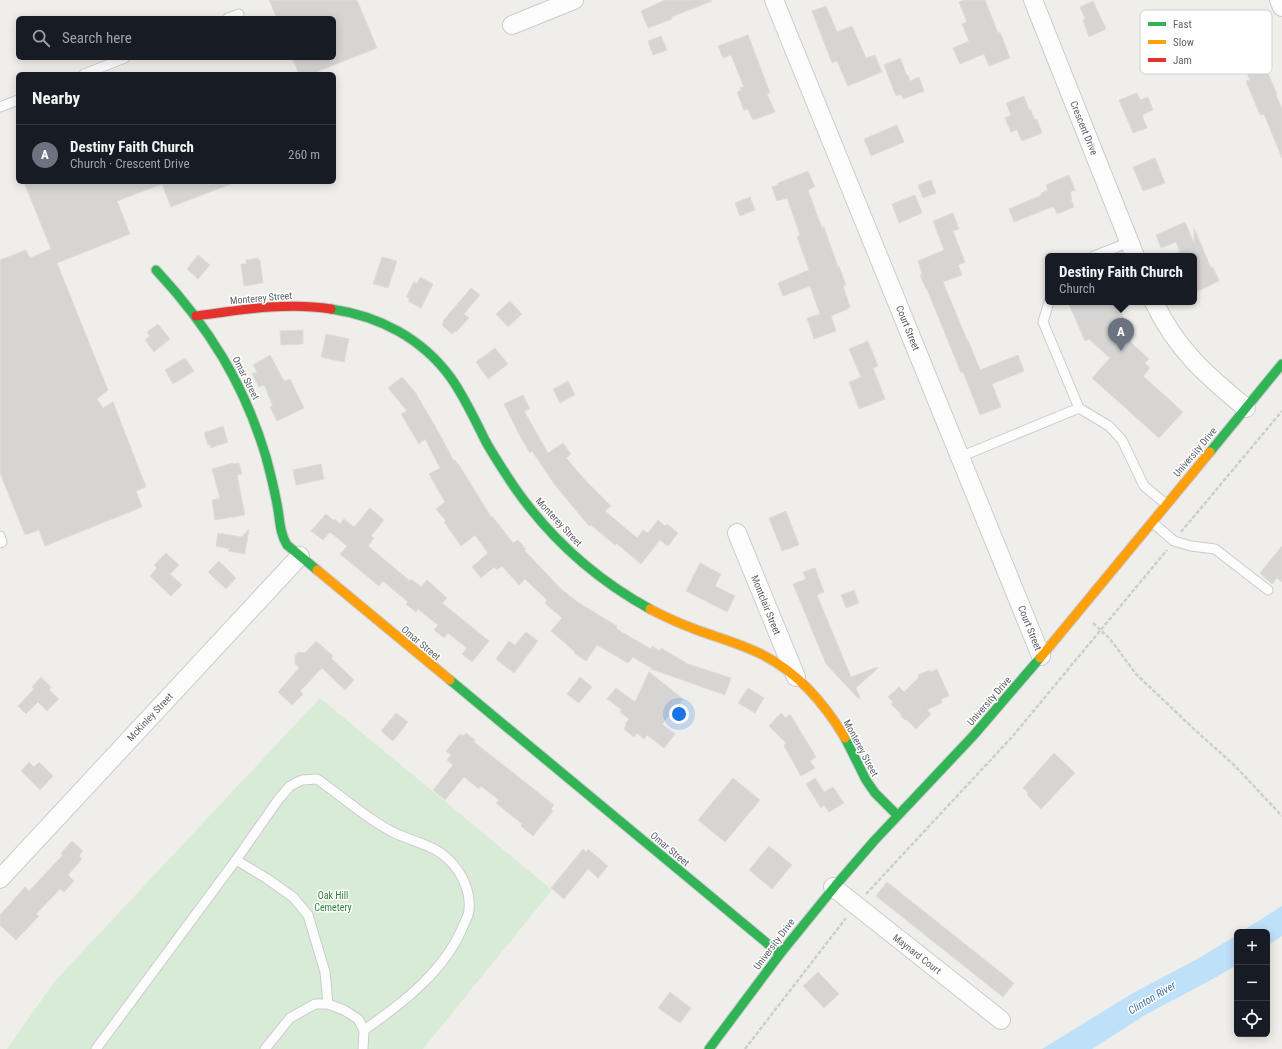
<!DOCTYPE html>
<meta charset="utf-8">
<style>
:root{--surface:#171b24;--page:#242831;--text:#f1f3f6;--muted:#9ea1a6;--line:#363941;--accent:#0b8043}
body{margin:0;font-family:"Roboto Condensed",sans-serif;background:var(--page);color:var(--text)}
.controls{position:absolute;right:12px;bottom:12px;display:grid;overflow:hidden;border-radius:6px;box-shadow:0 2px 10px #0003}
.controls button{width:36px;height:36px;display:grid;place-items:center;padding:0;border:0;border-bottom:1px solid var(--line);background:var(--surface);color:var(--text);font:20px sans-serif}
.you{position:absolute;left:679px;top:714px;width:14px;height:14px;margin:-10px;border:3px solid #fff;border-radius:50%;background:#1a73e8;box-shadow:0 0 0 6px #1a73e833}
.badge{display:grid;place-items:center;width:26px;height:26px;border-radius:50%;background:var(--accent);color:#fff;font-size:13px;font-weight:700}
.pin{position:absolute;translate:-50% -33px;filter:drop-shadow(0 1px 2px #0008)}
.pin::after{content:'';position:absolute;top:21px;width:14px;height:12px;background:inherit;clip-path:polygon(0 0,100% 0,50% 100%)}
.popup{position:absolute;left:1045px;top:253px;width:152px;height:52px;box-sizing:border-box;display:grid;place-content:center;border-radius:6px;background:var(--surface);filter:drop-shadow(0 1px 3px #0005);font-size:13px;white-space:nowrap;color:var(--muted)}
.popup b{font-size:15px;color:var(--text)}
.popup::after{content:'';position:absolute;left:50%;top:100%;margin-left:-8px;border:8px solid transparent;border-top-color:var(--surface)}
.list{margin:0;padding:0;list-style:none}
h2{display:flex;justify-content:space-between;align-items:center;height:52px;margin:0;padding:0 16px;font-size:17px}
h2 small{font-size:13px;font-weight:400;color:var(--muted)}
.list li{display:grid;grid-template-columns:26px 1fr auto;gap:12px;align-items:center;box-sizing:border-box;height:60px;padding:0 16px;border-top:1px solid var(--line)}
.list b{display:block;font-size:15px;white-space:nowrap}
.list p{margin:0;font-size:13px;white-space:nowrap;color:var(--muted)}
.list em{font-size:13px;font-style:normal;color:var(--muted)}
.icon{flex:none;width:22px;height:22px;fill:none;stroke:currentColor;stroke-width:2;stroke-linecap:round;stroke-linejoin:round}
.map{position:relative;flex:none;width:1282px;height:1049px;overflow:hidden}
.search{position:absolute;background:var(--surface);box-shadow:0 2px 10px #0003;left:16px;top:16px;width:320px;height:44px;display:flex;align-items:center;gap:10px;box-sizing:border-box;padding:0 14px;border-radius:6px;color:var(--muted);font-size:15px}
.panel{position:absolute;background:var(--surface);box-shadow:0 2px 10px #0003;left:16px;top:72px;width:320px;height:112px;border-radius:6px}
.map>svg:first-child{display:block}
</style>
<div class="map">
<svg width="1282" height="1049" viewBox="0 0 1282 1049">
<rect width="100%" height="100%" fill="#efeeea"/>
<path fill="#d8ebd6" d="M 320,698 L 552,890 L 423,1049 L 7,1049 L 55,981 Z"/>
<g fill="#bfe0f9">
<path d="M 1282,906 L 1282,936 L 1267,946 L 1267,932 L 1241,932 Z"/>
<path d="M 1237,935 L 1237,965 L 1211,980 L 1145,1015 L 1092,1049 L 1042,1049 L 1133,993 L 1199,958 Z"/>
</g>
<g fill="#d6d5d3" stroke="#deddd9">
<path d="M 269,0 L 357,0 L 377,48 L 311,74 L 299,74 L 292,58 L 334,58 L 334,18 L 277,18 Z"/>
<path d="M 665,0 L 712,0 L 712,1 L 671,17 L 672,19 L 648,28 L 641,11 Z"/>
<path d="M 965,0 L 985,0 L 998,33 L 1000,32 L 1010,58 L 989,66 L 984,54 L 960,64 L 953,48 L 969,41 L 962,24 L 967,22 L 959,2 Z"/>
<path d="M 1093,1 L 1106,29 L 1089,37 L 1083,20 L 1085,19 L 1080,7 Z"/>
<path d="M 826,6 L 837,32 L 852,26 L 866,58 L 875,55 L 882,72 L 848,86 L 837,61 L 832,63 L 812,11 Z"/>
<path d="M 748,35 L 770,93 L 767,94 L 775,112 L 753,120 L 748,109 L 744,110 L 737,92 L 741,90 L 740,88 L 744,87 L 731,55 L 723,58 L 718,46 Z"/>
<path d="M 661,36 L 667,50 L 653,55 L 648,41 Z"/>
<path d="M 900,58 L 907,76 L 908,75 L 910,81 L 919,77 L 924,91 L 903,99 L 901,94 L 896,96 L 884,65 Z"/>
<path d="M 1262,60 L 1277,94 L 1276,95 L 1282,109 L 1282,158 L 1264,114 L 1260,115 L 1246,81 L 1250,80 L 1244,67 Z"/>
<path d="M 1137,93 L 1140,100 L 1148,97 L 1153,110 L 1142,115 L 1147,128 L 1133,133 L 1119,100 Z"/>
<path d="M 1024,96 L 1029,110 L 1030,109 L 1035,120 L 1037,119 L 1042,133 L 1022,141 L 1017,130 L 1011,132 L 1005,118 L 1011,115 L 1006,103 Z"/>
<path d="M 897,125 L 904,142 L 871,156 L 864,139 Z"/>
<path d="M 1155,158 L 1165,183 L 1143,191 L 1133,167 Z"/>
<path d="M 808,171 L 815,187 L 808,190 L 822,228 L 824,227 L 838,267 L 839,266 L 846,285 L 843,286 L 850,307 L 848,308 L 848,309 L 831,316 L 836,331 L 814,339 L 807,318 L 820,314 L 810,286 L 783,296 L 778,283 L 809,270 L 797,237 L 800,235 L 787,198 L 777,201 L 772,187 L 778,185 L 778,183 Z"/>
<path d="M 1069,175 L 1075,190 L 1070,192 L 1072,199 L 1071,200 L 1074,207 L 1057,214 L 1054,207 L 1052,207 L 1014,222 L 1009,209 L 1042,195 L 1041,193 L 1048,190 L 1046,185 Z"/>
<path d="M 931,180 L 936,193 L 923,198 L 918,185 Z"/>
<path d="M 24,182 L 233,183 L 171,207 L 162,184 L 117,201 L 130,234 L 57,263 L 108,390 L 97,399 L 103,408 L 113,402 L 146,487 L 136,491 L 142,507 L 45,546 L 39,530 L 25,535 L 0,473 L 0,260 L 26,250 L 30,258 L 51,249 Z"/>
<path d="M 915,195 L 922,213 L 899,223 L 892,204 Z"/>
<path d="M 750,197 L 755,210 L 740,216 L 735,203 Z"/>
<path d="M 953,213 L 959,229 L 953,231 L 965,262 L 958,265 L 962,275 L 943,282 L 967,340 L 968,340 L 980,370 L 1018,355 L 1024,371 L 992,384 L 1001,407 L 980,415 L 963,372 L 961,373 L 927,289 L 926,289 L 920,275 L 922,274 L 918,261 L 944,250 L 933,221 Z"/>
<path d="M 1185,222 L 1194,243 L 1194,228 L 1211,268 L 1213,267 L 1219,281 L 1194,293 L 1194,256 L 1170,256 L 1180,252 L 1176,242 L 1161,248 L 1156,235 Z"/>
<path d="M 198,255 L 210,265 L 198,279 L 187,269 Z"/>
<path d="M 382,257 L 397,261 L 388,288 L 373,284 Z"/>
<path d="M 258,258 L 258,260 L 260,260 L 263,283 L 244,286 L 241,264 L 246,264 L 246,260 Z"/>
<path d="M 420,277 L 433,284 L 421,308 L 408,301 L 410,298 L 406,297 L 414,282 L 417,284 Z"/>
<path d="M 471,288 L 480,295 L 464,314 L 469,318 L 456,332 L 455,331 L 452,334 L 442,325 L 444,322 L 443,321 Z"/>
<path d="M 510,301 L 522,314 L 508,327 L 496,314 Z"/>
<path d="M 1068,302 L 1117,302 L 1126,324 L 1115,328 L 1149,359 L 1145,363 L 1150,368 L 1143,376 L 1183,412 L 1159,438 L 1092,378 L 1110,358 L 1089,339 L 1085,341 Z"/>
<path d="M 158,324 L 170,339 L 154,352 L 145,340 L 150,336 L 147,332 Z"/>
<path d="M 303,330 L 303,344 L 281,345 L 280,331 Z"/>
<path d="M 326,334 L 349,339 L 344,362 L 321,357 Z"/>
<path d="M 868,341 L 878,366 L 873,368 L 885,399 L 859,409 L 849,382 L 861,377 L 849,349 Z"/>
<path d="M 495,348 L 508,364 L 488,379 L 476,362 Z"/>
<path d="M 270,355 L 284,381 L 290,379 L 304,408 L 277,421 L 270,407 L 273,406 L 264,385 L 259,387 L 252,374 L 257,372 L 253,365 Z"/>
<path d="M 185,358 L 194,371 L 173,384 L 165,370 Z"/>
<path d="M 402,377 L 415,392 L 435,426 L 454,461 L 455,460 L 459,465 L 491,517 L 492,516 L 513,543 L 518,540 L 526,549 L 524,550 L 561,589 L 579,603 L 617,626 L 616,628 L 620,631 L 651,649 L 652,646 L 660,651 L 661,648 L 688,664 L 731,678 L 725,695 L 651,669 L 651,668 L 633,657 L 628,663 L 597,645 L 586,661 L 574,653 L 575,652 L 551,631 L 562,618 L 545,603 L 547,600 L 525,579 L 519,585 L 502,566 L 497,570 L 494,567 L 481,578 L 472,567 L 488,553 L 475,535 L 461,546 L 444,522 L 446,521 L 436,509 L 445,502 L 429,474 L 440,468 L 425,439 L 419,444 L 401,414 L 407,411 L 388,388 Z"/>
<path d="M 568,381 L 575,395 L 560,403 L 553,389 Z"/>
<path d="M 523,395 L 530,409 L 524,411 L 548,453 L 563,443 L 571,454 L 566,458 L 586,481 L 611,506 L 605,511 L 637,538 L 643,530 L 648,533 L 658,520 L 665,526 L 667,524 L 678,533 L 668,546 L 660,540 L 641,564 L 616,543 L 615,545 L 591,525 L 589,526 L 555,485 L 532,451 L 530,453 L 520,436 L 504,404 Z"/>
<path d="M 223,426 L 228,442 L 211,448 L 210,444 L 208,445 L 204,433 Z"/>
<path d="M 233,463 L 234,464 L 239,463 L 242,474 L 237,475 L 245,515 L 215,520 L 212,500 L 220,498 L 212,469 Z"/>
<path d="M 321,464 L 324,479 L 296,485 L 293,470 Z"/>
<path d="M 370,508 L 384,520 L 371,536 L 374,538 L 368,546 L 410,581 L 411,579 L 421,587 L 427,580 L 447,598 L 442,603 L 489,641 L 472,662 L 462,654 L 467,648 L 448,633 L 444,638 L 434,630 L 438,625 L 418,609 L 416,612 L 406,604 L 408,602 L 383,581 L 379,586 L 340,554 L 347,546 L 330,532 L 323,540 L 311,531 L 326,514 L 334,521 L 335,519 L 340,524 L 344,519 L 354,527 Z"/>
<path d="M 786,511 L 799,545 L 782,551 L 769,518 Z"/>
<path d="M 249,529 L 245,554 L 228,551 L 230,549 L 216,546 L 218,533 L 242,537 Z"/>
<path d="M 1282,546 L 1282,582 L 1277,578 L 1272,584 L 1260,573 Z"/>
<path d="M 166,553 L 179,565 L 170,574 L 182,585 L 171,596 L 150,576 L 157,568 L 154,565 Z"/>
<path d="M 219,561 L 236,578 L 226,589 L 208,572 Z"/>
<path d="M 700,563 L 721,574 L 715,586 L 735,596 L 727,612 L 686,591 Z"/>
<path d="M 815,568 L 824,592 L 817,595 L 851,677 L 877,667 L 878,668 L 856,688 L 860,698 L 859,699 L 826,664 L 793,584 L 806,579 L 803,572 Z"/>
<path d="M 854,590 L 859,603 L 846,608 L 841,595 Z"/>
<path d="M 526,632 L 538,641 L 514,673 L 496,659 L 509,641 L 515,645 Z"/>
<path d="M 316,641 L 333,656 L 331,658 L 354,680 L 345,690 L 322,668 L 300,691 L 303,694 L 292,705 L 278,692 L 299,668 L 295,664 L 295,656 L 298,652 L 305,653 Z"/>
<path d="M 937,669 L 949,696 L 941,699 L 942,703 L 927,710 L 931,714 L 916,729 L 907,720 L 905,720 L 901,716 L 901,714 L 891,704 L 893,702 L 888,697 L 899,687 L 904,692 L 919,677 L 918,675 L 930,670 L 931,672 Z"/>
<path d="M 649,672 L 683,699 L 662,724 L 675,734 L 664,748 L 647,735 L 644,739 L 637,733 L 634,737 L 624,729 L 626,725 L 625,724 L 629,719 L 620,712 L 622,710 L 607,699 L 616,688 L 635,702 Z"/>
<path d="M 41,677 L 51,687 L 49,690 L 59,699 L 47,711 L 38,702 L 26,714 L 18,706 L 34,689 L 32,687 Z"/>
<path d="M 580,677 L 592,687 L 579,703 L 567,694 Z"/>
<path d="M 748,688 L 764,698 L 755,713 L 738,703 Z"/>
<path d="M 396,713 L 408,722 L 393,741 L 381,731 Z"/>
<path d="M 781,713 L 786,718 L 790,714 L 816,757 L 810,761 L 815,768 L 801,776 L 784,746 L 786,743 L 769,726 Z"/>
<path d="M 466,733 L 475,740 L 474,742 L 554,805 L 551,809 L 553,811 L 533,836 L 521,826 L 522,824 L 496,803 L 499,800 L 481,786 L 479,789 L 464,777 L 445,800 L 433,790 L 453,765 L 447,760 L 451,755 L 446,751 L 460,734 L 463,736 Z"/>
<path d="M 1054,753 L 1075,773 L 1041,809 L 1027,795 L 1028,793 L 1023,788 Z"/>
<path d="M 29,762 L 34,767 L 39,762 L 53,776 L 40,790 L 21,771 Z"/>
<path d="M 733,778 L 760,800 L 725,842 L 698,820 Z"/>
<path d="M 815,778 L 824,792 L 833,787 L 844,803 L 829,812 L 824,805 L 821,808 L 806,784 Z"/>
<path d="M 72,841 L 83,851 L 79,856 L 82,859 L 68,875 L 74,881 L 64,892 L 60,889 L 36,914 L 39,916 L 16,940 L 0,925 L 0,915 L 25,887 L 29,891 L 63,855 L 61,853 Z"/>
<path d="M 769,846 L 792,865 L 772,889 L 749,870 Z"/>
<path d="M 583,849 L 586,852 L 588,849 L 608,866 L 598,878 L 588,869 L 564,899 L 551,888 Z"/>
<path d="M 887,882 L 1014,983 L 1003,997 L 876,896 Z"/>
<path d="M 818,972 L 839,994 L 824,1008 L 803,986 Z"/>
<path d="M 670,992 L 691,1008 L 680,1023 L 658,1008 Z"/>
</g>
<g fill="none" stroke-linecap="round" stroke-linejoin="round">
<g stroke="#cbcccc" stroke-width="11">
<g id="lane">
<path d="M 228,18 L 239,14"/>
<path d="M 84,74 L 125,58"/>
<path d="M 0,107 L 18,100"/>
<path d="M 1094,256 L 1130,242"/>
<path d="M 1049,302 L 1043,322 L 1079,408"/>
<path d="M 960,457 L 1079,408 L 1109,426 L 1122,440 L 1144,486 L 1166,504"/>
<path d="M 1152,522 L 1174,541 L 1191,546 L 1215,549 L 1268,590"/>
<path d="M 0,536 L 2,542 L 0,543"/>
<path d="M 236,860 L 266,878 L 293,897 L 308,915 L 325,972 L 328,1004"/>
<path d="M 96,1049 L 236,860 L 278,800 L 290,786 L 302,780 L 317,779 C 342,796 364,817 391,831 C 409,841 433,844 448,859 C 461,871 471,891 469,910 C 469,914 466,920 464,924 C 446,970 403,1003 364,1030"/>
<path d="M 265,1049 L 290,1018 L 315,1004 L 328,1004 L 344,1010 L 358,1019 L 364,1030 L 363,1049"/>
</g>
</g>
<g stroke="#cbcccc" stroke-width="20">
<g id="street">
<path d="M 774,0 L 1041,656"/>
<path d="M 1033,0 L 1135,256"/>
<path d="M 1279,0 L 1282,7"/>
<path d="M 512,25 L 574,0"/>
<path d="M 1154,302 C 1176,349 1207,376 1246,408"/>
<path d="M 737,533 L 796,677"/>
<path d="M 0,879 L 300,556"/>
<path d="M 833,887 L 1001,1020"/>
</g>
</g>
<g stroke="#cacacb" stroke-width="11">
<g id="fast">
<path d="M 156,270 C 208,326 244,383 266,457 C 270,472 274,488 277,504 C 280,518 279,532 287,545 L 317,570"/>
<path d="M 331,309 C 379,316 422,338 451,378 C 465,398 475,420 486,442 C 495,458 505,473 515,488 C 550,538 597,580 650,609"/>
<path d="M 1210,452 L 1282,364"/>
<path d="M 450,680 L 780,954"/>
<path d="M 845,738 L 866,780 L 875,793 L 897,815"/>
<path d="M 709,1049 L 780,954 L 836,885 L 874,841 L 973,736 L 1040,658"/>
</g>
</g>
<g stroke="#cacacb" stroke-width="11">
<g id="slow">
<path d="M 317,570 L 450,680"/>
<path d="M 650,609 C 665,617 681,624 697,630 C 719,638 742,644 763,655 C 798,673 825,704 845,738"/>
<path d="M 1040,658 L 1210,452"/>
</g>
</g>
<g stroke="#cacacb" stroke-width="11">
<path id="jam" d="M 196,316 C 240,310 286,302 331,309"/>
</g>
<g stroke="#cacfcc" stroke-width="2.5" stroke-dasharray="4 2" stroke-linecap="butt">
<path d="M 1181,532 L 1282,411"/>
<path d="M 1093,623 L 1110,639 L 1136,674 L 1195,730 L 1235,766 L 1282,816"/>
<path d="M 866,894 L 1012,737 L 1167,550"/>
<path d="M 745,1049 L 846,918"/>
</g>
<use href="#lane" stroke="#fdfcfc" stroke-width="9"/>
<use href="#street" stroke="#fdfcfc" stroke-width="18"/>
<use href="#fast" stroke="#30b455" stroke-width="9"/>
<use href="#slow" stroke="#ff9f0a" stroke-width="9"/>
<use href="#jam" stroke="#e5322d" stroke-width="9"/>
</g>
<g text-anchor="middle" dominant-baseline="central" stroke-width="3" stroke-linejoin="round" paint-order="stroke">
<g font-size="10" fill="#5f6368" stroke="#fff">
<text transform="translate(1084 128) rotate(68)">Crescent Drive</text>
<text transform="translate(261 298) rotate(-5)">Monterey Street</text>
<text transform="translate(908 328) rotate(68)">Court Street</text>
<text transform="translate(246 378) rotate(63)">Omar Street</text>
<text transform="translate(1195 452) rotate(-50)">University Drive</text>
<text transform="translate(559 522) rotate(47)">Monterey Street</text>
<text transform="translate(766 605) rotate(68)">Montclair Street</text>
<text transform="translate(1030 628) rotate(68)">Court Street</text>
<text transform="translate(421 643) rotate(40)">Omar Street</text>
<text transform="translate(989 701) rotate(-49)">University Drive</text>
<text transform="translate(150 717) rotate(-47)">McKinley Street</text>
<text transform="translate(861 748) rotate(62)">Monterey Street</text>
<text transform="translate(670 849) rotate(40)">Omar Street</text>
<text transform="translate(774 944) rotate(-53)">University Drive</text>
<text transform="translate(917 954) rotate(38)">Maynard Court</text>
</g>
<g font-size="10" fill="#348238" stroke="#fff">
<text x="333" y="895">Oak Hill<tspan x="333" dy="12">Cemetery</tspan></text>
</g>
<g font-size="11" font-style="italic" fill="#4174aa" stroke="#fff">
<text transform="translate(1152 998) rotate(-31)">Clinton River</text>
</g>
</g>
<rect x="1140" y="10" width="132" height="64" rx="6" fill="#fff" stroke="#cfd0d2" stroke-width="1"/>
<rect x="1148" y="22" width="18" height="4" fill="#30b455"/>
<rect x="1148" y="40" width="18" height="4" fill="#ff9f0a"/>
<rect x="1148" y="58" width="18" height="4" fill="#e5322d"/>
<g font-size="11" fill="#5f6368">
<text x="1173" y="28">Fast</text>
<text x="1173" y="46">Slow</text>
<text x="1173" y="64">Jam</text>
</g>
</svg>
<div class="controls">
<button>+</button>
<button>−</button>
<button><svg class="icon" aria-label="locate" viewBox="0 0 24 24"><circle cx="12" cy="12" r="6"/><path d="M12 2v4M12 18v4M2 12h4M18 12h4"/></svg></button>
</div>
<div class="you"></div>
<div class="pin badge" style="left:1121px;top:351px;background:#6b7280">A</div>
<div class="popup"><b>Destiny Faith Church</b>Church</div>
<div class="search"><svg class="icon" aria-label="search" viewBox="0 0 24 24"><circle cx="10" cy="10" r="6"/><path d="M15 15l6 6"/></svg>Search here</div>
<section class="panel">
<h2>Nearby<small></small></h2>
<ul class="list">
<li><span class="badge" style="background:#6b7280">A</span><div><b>Destiny Faith Church</b><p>Church · Crescent Drive</p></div><em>260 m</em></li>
</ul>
</section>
</div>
